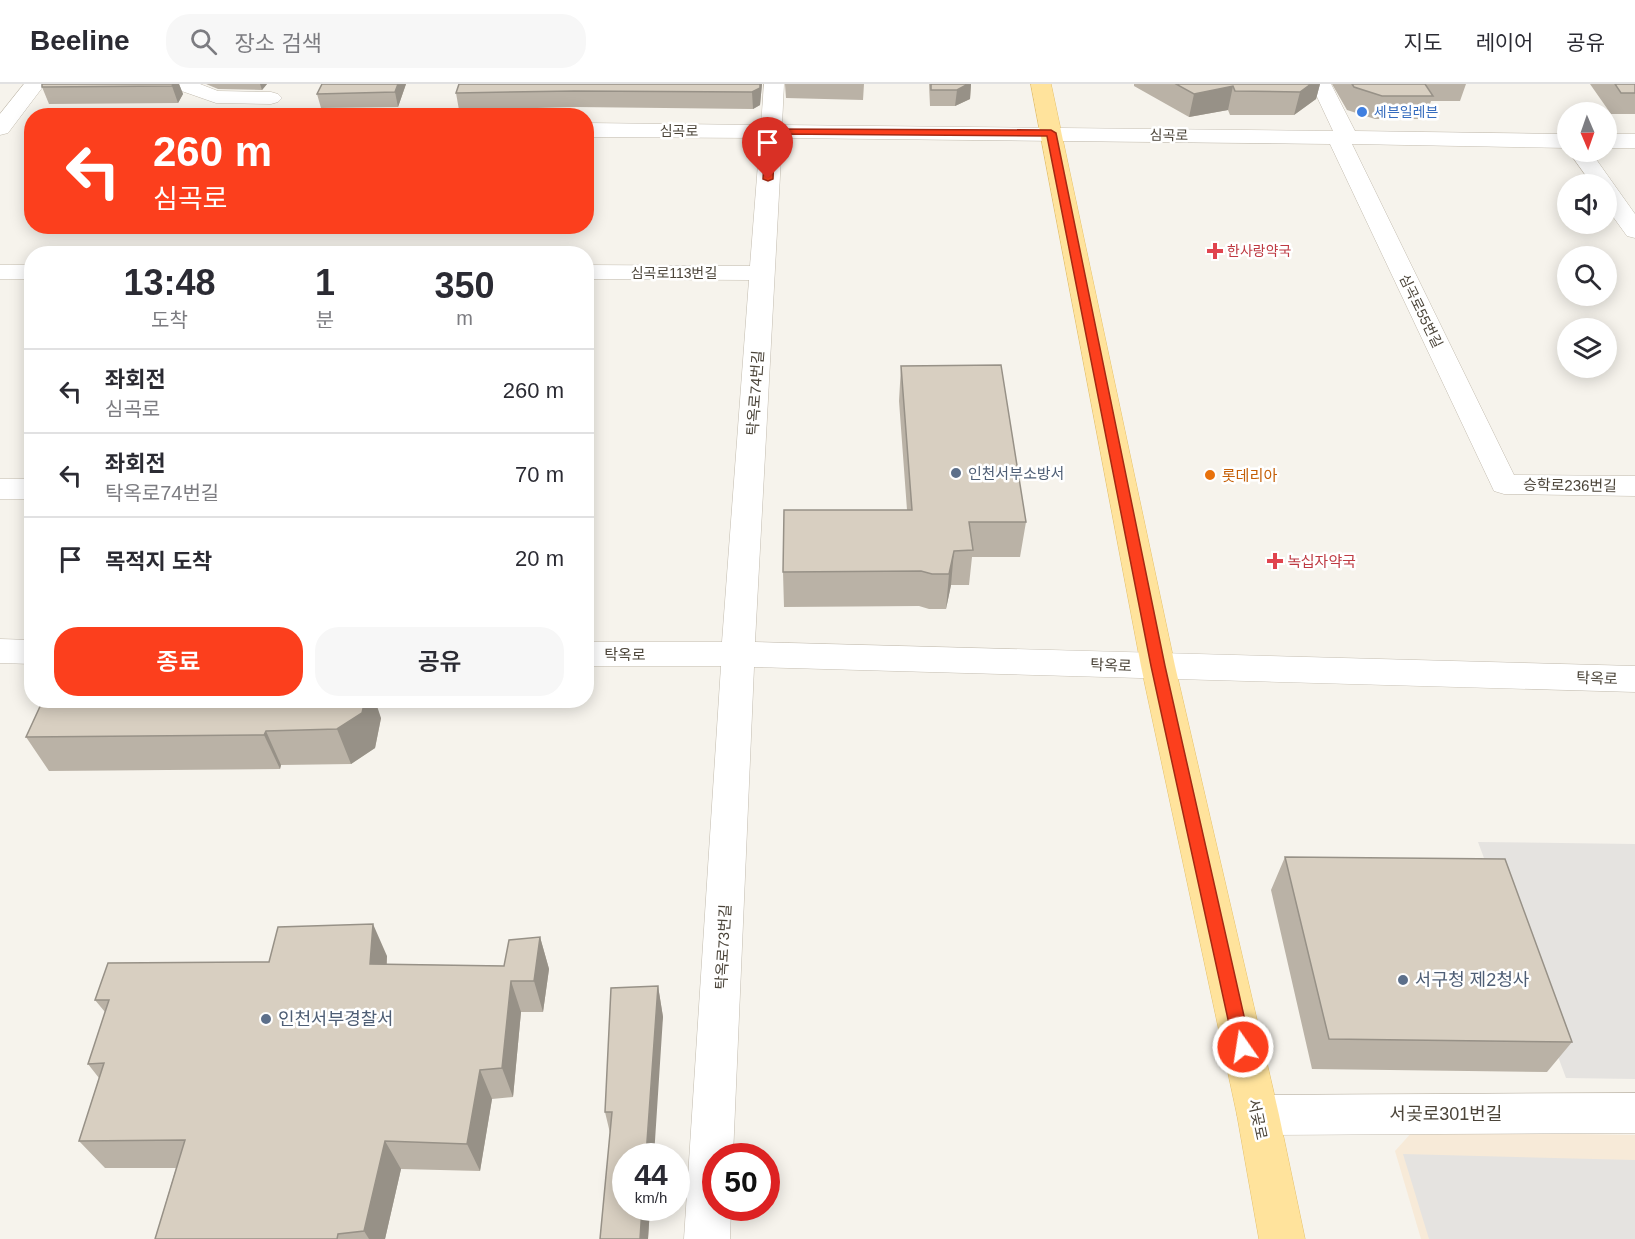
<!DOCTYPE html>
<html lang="ko">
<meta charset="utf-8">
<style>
body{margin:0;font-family:Arial,"Noto Sans KR",sans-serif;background:#f7f7f7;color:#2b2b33;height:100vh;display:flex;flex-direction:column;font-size:22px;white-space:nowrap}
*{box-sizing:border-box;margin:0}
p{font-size:20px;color:#7c7c81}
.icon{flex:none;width:33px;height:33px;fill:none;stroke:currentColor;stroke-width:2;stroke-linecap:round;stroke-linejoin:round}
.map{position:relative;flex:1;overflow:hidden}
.sheet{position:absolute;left:24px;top:162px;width:570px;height:462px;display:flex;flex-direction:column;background:#fff;border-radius:24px;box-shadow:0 3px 15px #0003}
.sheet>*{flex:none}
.hud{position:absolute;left:24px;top:24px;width:570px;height:126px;border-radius:24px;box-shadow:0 3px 15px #0003;background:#fc3f1d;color:#fff;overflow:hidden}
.needle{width:39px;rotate:178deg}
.tools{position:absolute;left:1557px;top:18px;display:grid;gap:12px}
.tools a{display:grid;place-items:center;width:60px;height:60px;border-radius:50%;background:#fff;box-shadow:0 3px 15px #0003;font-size:30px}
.speed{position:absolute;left:612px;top:1059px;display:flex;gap:12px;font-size:30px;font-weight:700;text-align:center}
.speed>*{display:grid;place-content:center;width:78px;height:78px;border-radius:50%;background:#fff;box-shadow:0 3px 15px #0003;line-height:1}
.speed small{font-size:15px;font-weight:400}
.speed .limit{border:9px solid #d22;background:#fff;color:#111}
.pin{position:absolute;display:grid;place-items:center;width:51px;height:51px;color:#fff;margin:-62px -26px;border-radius:50% 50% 50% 0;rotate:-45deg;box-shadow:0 0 6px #0007}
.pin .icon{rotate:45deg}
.me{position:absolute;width:66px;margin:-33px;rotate:347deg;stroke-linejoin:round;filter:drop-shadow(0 0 4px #0008)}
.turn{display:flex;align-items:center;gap:21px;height:126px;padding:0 30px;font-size:27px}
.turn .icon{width:78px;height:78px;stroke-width:2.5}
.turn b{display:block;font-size:42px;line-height:51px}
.eta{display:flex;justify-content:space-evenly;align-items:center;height:102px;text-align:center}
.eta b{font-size:36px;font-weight:600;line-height:42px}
.action{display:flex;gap:12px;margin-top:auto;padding:12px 30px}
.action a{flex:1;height:69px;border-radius:24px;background:#fc3f1d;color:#fff;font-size:24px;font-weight:600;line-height:69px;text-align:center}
.action a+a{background:#f7f7f7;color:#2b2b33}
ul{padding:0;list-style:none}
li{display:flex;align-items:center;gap:18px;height:84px;padding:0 30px;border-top:2px solid #e1e1e2}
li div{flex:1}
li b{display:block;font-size:22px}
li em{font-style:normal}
header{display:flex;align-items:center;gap:36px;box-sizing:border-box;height:84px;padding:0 30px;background:#fff;border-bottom:2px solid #e1e1e2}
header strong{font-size:28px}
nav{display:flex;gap:33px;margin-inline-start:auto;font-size:21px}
.search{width:420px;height:54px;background:#f7f7f7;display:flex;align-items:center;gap:15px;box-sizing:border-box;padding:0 21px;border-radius:24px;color:#7c7c81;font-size:22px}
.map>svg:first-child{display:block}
</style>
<header>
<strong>Beeline</strong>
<div class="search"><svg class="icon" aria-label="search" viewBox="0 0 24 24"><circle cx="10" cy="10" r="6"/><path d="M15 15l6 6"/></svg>장소 검색</div>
<nav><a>지도</a><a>레이어</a><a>공유</a></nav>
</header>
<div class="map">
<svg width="1635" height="1155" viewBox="0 0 1635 1155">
<rect width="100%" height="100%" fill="#f6f3ec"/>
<path fill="#f7ead8" d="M 1413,1047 L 1635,1051 L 1635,1155 L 1421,1155 L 1395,1067 Z"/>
<path fill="#e5e3e0" d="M 1478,758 L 1635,760 L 1635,995 L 1566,994 Z
M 1403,1070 L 1635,1076 L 1635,1155 L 1429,1155 Z"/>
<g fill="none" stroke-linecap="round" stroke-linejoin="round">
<g stroke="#c2bbae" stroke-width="1">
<path id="minor" d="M 24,0 L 45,0 L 8,49 L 0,51 L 0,30 Z
M 170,0 L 200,0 L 218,7 L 271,8 L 278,10 L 282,14 L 278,18 L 271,20 L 216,19 L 173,4 Z
M 764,0 L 784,0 L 782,41 L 1333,47 L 1311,0 L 1331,0 L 1355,47 L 1568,50 L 1568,64 L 1352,60 L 1514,391 L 1635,392 L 1635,412 L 1504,410 L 1494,407 L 1330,60 L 782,54 L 755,558 L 1635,582 L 1635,608 L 754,583 L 733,1072 L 716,1072 L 716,1124 L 731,1124 L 730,1155 L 684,1155 L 721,582 L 586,582 L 586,558 L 722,558 L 749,196 L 586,195 L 586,181 L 750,182 L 760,54 L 586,53 L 586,39 L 761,41 Z
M 1606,50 L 1635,50 L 1635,64 L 1606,64 Z
M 1569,68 L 1591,68 L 1635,130 L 1635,154 L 1627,152 L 1606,123 L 1606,100 L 1592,100 Z
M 0,181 L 32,181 L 32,195 L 0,195 Z
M 0,395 L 32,395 L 32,415 L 0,415 Z
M 0,555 L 32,556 L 32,580 L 0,579 Z
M 1635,1009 L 1635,1049 L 1258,1051 L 1243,1045 L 1237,1031 L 1243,1017 L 1258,1011 Z"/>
</g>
<g stroke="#e6c16a" stroke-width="1">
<path id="major" d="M 1031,0 L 1051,0 L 1175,582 L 1279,1031 L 1305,1155 L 1259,1155 L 1237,1031 L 1141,582 Z"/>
</g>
<use href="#minor" fill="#fff" fill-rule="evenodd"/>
<use href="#major" fill="#ffe39c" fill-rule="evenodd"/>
</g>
<path fill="#bab2a6" d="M 179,0 L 183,10 L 178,19 L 49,20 L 42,3 Z
M 206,0 L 267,0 L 262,6 L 218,5 Z
M 322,0 L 406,0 L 398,23 L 321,24 L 317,10 Z
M 762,0 L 760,21 L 753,25 L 576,23 L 459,26 L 456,9 Z
M 785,0 L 971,0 L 970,15 L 955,22 L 930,22 L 929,0 L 864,0 L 863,16 L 786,14 Z
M 1134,0 L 1320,0 L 1316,15 L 1294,31 L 1230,31 L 1228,26 L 1189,33 L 1134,2 Z
M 1332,0 L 1466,0 L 1460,17 L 1431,17 L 1425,35 L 1375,35 L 1347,26 Z
M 1590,0 L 1635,0 L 1635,30 L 1611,30 Z
M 901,282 L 1026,438 L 1020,473 L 972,473 L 969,501 L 951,501 L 946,525 L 929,525 L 919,522 L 784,523 L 783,488 L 907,426 L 899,317 Z
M 381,634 L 375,664 L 351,680 L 281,681 L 280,685 L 49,687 L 26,653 Z
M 1285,773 L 1572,958 L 1547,988 L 1312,985 L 1271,806 Z
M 540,853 L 549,885 L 543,928 L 521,928 L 513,1013 L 492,1015 L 480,1087 L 401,1085 L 385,1155 L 155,1155 L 176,1084 L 105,1084 L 79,1057 L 99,994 L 88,980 L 105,928 L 95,916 L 269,878 L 387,872 L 387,880 L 504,882 Z
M 658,902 L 663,933 L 626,1124 L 650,1124 L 648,1155 L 600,1155 L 610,1049 L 605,1028 Z"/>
<path fill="#979187" d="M 173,0 L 179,0 L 183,10 L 178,19 L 172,2 Z
M 260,0 L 267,0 L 262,6 Z
M 398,0 L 406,0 L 398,23 L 395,8 Z
M 760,0 L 762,0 L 760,21 L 753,25 L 752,8 Z
M 968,0 L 971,0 L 970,15 L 955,22 L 957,6 Z
M 1311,0 L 1320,0 L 1316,15 L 1294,31 L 1300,8 Z
M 1233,2 L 1228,26 L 1189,33 L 1194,10 Z
M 954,467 L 951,501 L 946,525 L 949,490 Z
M 365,616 L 375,616 L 381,634 L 375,664 L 351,680 L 337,645 Z
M 266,647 L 281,681 L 280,685 L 264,651 Z
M 373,840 L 387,872 L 384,911 L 370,880 Z
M 540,853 L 549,885 L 543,928 L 534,897 Z
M 511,897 L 521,928 L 513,1013 L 502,984 Z
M 658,902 L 663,933 L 654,1072 L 646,1072 Z
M 480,986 L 492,1015 L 480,1087 L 467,1060 Z
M 385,1057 L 401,1085 L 385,1155 L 369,1155 L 364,1147 Z
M 642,1124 L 650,1124 L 648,1155 L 640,1155 Z"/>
<path fill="#d8cfc1" stroke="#979187" stroke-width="1.5" d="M 42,0 L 173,0 L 172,2 L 42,3 Z
M 322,0 L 398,0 L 395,8 L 317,10 Z
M 459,0 L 760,0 L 760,4 L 752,8 L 574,7 L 456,9 Z
M 931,0 L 968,0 L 957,6 L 931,6 Z
M 1176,0 L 1311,0 L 1300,8 L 1235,7 L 1233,2 L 1194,10 Z
M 1352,0 L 1425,0 L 1433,12 L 1382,12 L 1354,3 Z
M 1615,0 L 1635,0 L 1635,9 L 1621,9 Z
M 1001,281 L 1026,438 L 969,438 L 973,466 L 954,467 L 949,490 L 932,490 L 921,487 L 783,488 L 784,426 L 912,426 L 901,282 Z
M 43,616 L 365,616 L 362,629 L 337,645 L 266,647 L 264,651 L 26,653 Z
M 1285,773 L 1505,775 L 1572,958 L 1329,955 Z
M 373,840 L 370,880 L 504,882 L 509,856 L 540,853 L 534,897 L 511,897 L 502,984 L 480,986 L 467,1060 L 385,1057 L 364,1147 L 338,1150 L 337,1155 L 155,1155 L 185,1056 L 79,1057 L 104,979 L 88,980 L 109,916 L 95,916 L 108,879 L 269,878 L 278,843 Z
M 658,902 L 646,1072 L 626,1072 L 626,1124 L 642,1124 L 640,1155 L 600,1155 L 612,1028 L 605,1028 L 611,904 Z"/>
<path fill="#fc3f1d" stroke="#a42913" stroke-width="1.5" d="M 771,45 L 1051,46 L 1056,49 L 1165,582 L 1251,963 L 1249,969 L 1243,971 L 1237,969 L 1234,963 L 1151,582 L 1047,52 L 775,50 L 773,95 L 768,97 L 763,95 L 766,48 Z"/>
<circle fill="#3f7fe0" stroke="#fff" stroke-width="2" cx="1362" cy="28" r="6"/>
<g fill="#e0444e" stroke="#fff" stroke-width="2">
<path d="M1212 158h6v6h6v6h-6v6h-6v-6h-6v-6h6z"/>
<path d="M1272 468h6v6h6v6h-6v6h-6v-6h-6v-6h6z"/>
</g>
<g fill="#5c6f8a" stroke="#fff" stroke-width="2">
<circle cx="956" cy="389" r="6"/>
<circle cx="1403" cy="896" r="6"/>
<circle cx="266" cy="935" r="6"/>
</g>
<circle fill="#e8710a" stroke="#fff" stroke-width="2" cx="1210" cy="391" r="6"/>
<g text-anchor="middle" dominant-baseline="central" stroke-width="5" stroke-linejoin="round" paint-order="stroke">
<g font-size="14" fill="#366cbe" stroke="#fff" text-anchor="start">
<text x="1374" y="28">세븐일레븐</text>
</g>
<g font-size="14" fill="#4b4439" stroke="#fff">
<text x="679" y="47">심곡로</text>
<text transform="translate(1169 51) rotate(1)">심곡로</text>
<text x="674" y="189">심곡로113번길</text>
<text transform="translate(1421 227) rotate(64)">심곡로55번길</text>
</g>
<g font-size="14" fill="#be3a42" stroke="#fff" text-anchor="start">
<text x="1227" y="167">한사랑약국</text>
</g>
<g font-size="15" fill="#4b4439" stroke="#fff">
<text transform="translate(755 309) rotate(-86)">탁옥로74번길</text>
<text transform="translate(1570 401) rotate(1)">승학로236번길</text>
<text x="625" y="570">탁옥로</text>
<text transform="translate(1111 581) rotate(2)">탁옥로</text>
<text transform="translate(1597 594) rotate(2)">탁옥로</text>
<text transform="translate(723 863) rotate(-87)">탁옥로73번길</text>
<text transform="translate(1258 1035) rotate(78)">서곶로</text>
</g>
<g font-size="15" fill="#4e5e75" stroke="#fff" text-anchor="start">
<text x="968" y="389">인천서부소방서</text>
</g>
<g font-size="15" fill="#c56008" stroke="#fff" text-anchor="start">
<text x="1222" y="391">롯데리아</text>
</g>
<g font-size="15" fill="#be3a42" stroke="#fff" text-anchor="start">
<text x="1287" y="477">녹십자약국</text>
</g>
<g font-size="18" fill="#4e5e75" stroke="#fff" text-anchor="start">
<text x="1415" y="896">서구청 제2청사</text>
<text x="278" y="935">인천서부경찰서</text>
</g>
<g font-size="18" fill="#4b4439" stroke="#fff">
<text x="1446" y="1030">서곶로301번길</text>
</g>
</g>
</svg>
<div class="tools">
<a><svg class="needle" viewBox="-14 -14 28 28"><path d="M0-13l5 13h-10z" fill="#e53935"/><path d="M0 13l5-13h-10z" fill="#7c7c81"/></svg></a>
<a><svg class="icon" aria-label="sound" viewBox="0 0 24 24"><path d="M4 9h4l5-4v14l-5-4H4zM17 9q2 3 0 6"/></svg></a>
<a><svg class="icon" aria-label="search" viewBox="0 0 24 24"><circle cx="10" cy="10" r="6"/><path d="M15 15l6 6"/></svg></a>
<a><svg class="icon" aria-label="layers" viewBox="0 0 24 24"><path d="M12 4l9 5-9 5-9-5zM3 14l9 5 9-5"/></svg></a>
</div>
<div class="speed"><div>44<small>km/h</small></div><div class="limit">50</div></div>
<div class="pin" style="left:768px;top:95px;background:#d93025"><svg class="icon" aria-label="arrive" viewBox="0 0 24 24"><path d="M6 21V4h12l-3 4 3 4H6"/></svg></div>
<svg class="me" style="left:1243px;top:963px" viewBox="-20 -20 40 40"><circle r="17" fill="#fc3f1d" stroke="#fff" stroke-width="3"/><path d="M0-11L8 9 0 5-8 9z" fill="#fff"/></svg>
<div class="hud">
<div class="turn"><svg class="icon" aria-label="left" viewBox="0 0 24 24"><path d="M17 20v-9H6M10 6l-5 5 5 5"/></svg><div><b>260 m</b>심곡로</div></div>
</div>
<section class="sheet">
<div class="eta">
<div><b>13:48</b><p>도착</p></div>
<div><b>1</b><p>분</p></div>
<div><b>350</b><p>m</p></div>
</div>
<ul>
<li><svg class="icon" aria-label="left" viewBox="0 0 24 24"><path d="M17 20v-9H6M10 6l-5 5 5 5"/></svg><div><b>좌회전</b><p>심곡로</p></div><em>260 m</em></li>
<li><svg class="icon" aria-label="left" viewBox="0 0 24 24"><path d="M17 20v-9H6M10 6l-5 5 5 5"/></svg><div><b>좌회전</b><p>탁옥로74번길</p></div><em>70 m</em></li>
<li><svg class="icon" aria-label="arrive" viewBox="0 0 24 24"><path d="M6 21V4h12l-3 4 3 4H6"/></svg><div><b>목적지 도착</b></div><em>20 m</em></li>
</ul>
<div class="action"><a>종료</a><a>공유</a></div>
</section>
</div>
